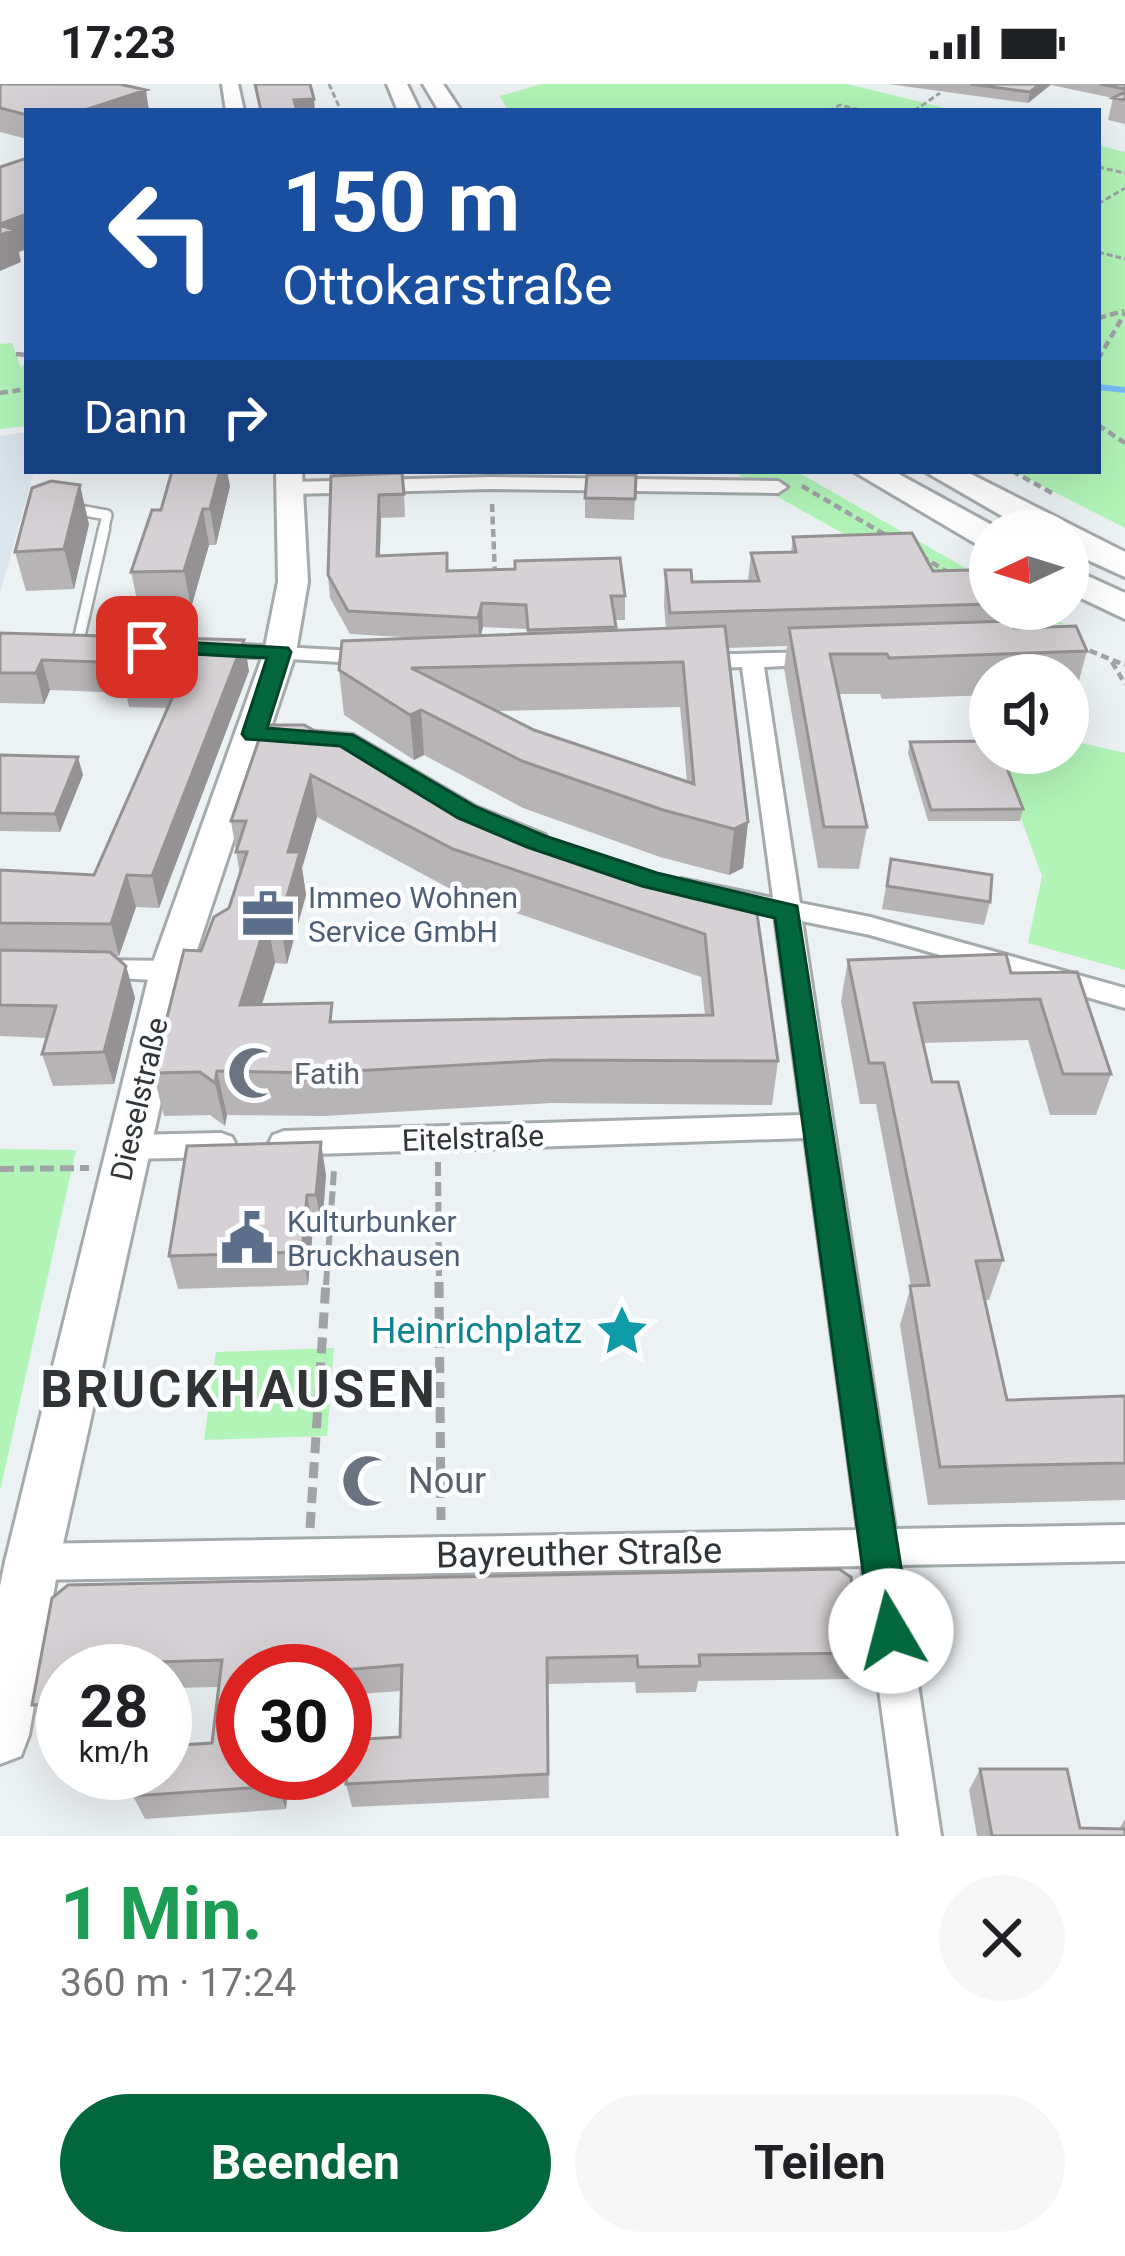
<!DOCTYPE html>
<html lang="de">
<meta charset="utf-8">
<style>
body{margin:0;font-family:Roboto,sans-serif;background:#f6f6f6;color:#202124;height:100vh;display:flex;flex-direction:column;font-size:45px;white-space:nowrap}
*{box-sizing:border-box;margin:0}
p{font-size:39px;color:#757577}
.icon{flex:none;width:66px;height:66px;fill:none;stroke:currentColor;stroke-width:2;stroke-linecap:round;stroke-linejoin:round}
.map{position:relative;height:1752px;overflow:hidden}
.side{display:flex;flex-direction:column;background:#fff;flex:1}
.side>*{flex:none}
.top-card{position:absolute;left:24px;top:24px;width:1077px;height:366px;border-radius:0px;box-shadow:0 12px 48px #0002;background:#1a4fa0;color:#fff;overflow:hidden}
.needle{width:78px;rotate:266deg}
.buttons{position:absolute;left:969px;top:426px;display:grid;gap:24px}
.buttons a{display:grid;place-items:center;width:120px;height:120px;border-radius:50%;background:#fff;box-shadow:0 12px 48px #0002;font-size:60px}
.speed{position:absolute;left:36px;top:1560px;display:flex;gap:24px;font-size:60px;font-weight:700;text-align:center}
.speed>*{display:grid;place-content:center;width:156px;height:156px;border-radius:50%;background:#fff;box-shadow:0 12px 48px #0002;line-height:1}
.speed small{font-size:30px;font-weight:400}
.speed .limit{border:18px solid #d22;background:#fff;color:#111}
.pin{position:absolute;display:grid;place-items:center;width:102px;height:102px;color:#fff;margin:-51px;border-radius:24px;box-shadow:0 6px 18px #0006}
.me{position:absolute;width:132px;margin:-66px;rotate:352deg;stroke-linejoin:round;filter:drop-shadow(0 0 9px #0008)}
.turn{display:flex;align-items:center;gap:42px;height:252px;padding:0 60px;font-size:54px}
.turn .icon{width:156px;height:156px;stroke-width:2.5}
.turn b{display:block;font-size:84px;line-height:102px}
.then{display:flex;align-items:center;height:114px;padding:0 60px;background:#0003;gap:24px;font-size:45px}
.round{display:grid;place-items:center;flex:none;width:126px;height:126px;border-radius:63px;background:#f6f6f6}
.overview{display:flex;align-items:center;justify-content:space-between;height:204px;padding:0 60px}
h1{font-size:72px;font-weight:700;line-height:90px;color:#1e9e55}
.primary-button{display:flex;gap:24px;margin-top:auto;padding:24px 60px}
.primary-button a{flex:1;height:138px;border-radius:72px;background:#02673c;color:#fff;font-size:48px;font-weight:700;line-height:138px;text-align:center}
.primary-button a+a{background:#f6f6f6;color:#202124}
.status{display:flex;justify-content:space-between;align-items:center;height:84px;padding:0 60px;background:#fff;direction:ltr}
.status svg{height:33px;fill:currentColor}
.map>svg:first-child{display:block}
</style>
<div class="status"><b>17:23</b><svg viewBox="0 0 49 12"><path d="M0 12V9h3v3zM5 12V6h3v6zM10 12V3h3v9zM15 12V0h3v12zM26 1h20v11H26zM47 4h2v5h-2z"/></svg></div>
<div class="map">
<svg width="1125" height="1752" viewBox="0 0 1125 1752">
<rect width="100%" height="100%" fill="#ecf1f4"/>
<path fill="#dae5ee" d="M 27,348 L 27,387 L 34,387 L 0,509 L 0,352 Z"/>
<path fill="#b2f4b8" d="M 541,0 L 847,0 L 958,27 L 508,27 L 500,12 Z
M 1098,61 L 1125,68 L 1125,444 L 1013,387 L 1098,387 Z
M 12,259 L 21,284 L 27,276 L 27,342 L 0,345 L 0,260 Z
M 732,387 L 796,387 L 990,498 L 990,525 L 1038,525 L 1064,540 L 1007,542 Z
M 1068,656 L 1125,669 L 1125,886 L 1028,859 L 1042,792 L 997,669 L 1068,669 Z
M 0,1065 L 76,1066 L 0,1407 Z
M 334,1264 L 327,1352 L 204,1356 L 216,1268 Z"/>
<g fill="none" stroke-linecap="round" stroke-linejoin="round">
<path stroke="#78befe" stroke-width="6" d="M 1098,303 L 1125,306"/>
<g stroke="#a5aaad" stroke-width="14">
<path id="lane-far1" d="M 68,424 L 107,431 L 103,448"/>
</g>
<g stroke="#a5aaad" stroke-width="15">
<path id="lane" d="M 77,563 L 104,445"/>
</g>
<g stroke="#a5aaad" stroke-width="6">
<path id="street" d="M 491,393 L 778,397 L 787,403 L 778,409 L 491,405 L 293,410 L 284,404 L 293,398 Z
M 208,559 L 374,568 L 385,574 L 374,580 L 200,570 L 200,560 Z
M 817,568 L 825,570 L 825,580 L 764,583 L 800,819 L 870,833 L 1125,904 L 1125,924 L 870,851 L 802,837 L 895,1445 L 1125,1441 L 1125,1477 L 900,1481 L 941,1752 L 899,1752 L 862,1482 L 32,1496 L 19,1491 L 13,1478 L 19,1465 L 32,1460 L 858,1446 L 805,1054 L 284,1071 L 273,1067 L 269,1059 L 273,1051 L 284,1047 L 802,1031 L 775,832 L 681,813 L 668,804 L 681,795 L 773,814 L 742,583 L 694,585 L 683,578 L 694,571 Z
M 294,646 L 353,651 L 476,723 L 545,751 L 548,757 L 536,765 L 458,733 L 340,663 L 286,658 L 282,653 Z
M 94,876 L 170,877 L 184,887 L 170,897 L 84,892 L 80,885 Z
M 221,1049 L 232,1053 L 236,1061 L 232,1069 L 221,1073 L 127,1075 L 116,1071 L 112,1063 L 116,1055 L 127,1051 Z"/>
</g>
<g stroke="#a5aaad" stroke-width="6">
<path id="secondary" d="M 222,0 L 238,0 L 244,27 L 226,27 Z
M 276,387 L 302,387 L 308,498 L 296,568 L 190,887 L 59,1478 L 29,1651 L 21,1672 L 0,1680 L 0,1502 L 5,1478 L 150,887 L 264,568 L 278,498 Z"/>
</g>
<g stroke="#a5aaad" stroke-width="6">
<path id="highway" d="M 387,0 L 407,0 L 420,27 L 398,27 Z
M 423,0 L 443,0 L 461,27 L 439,27 Z
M 853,387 L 893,387 L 1003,447 L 990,447 L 990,464 L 978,461 Z
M 924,387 L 965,387 L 1125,468 L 1125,493 L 1068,467 L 1068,447 L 1028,447 Z
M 1068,483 L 1125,509 L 1125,535 L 1068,508 Z"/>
</g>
<path stroke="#a0a3a6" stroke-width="3" stroke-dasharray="6 3" stroke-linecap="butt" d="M 329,0 L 341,27
M 828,27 L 840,21 L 864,27
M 914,27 L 940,9
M 1098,83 L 1125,89
M 1098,120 L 1125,104
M 1098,168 L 1125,175"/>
<path stroke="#a0a3a6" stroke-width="4.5" stroke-dasharray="8 4.5" stroke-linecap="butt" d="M 1098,234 L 1124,227
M 16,270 L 27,271
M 1098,275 L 1125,229
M 0,309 L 27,305
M 1098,341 L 1125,359
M 1012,387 L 1052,409
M 802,402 L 889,453
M 492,420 L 495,491
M 921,472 L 951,490
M 1011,525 L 1045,545
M 1078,562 L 1125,581
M 1112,578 L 1125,600"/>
<path stroke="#a0a3a6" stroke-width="6" stroke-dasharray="14 6" stroke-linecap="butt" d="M 438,1078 L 439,1201
M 0,1085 L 89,1084
M 326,1201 L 334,1086"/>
<path stroke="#a0a3a6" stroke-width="9" stroke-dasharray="16 9" stroke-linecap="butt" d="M 439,1198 L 441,1436
M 310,1444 L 326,1198"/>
<use href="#lane-far1" stroke="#fff" stroke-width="9"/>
<use href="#lane" stroke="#fff" stroke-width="10"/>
<use href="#street" fill="#fff" fill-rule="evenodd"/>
<use href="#secondary" fill="#fff" fill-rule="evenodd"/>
<use href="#highway" fill="#fff" fill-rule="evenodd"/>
</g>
<path fill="#b7b4b6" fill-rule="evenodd" d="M 0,0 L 27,27 L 27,55 L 0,48 Z
M 888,0 L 1125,0 L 1125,40 L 1108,36 L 1113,14 L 1051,1 L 1028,19 Z
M 333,387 L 403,387 L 405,433 L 381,434 L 380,472 L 448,487 L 625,512 L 625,536 L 614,536 L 615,546 L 666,544 L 664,521 L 665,486 L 692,498 L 748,497 L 751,469 L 791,468 L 793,453 L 933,487 L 974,494 L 990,500 L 990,525 L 999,525 L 996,537 L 1087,567 L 1076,608 L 1068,608 L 1068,591 L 990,591 L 990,611 L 882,615 L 880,610 L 838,610 L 867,743 L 859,785 L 818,784 L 784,584 L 787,562 L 727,564 L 748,738 L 743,784 L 729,791 L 660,773 L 523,724 L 424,671 L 414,676 L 344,631 L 339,586 L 418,554 L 350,550 L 330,514 L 328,491 ZM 483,543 L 527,545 L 527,550 L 481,552 ZM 680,623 L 687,697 L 534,646 L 497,627 Z
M 589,387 L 636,387 L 636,391 L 589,390 Z
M 636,391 L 634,436 L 585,434 L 585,414 Z
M 230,402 L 216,461 L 209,461 L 191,524 L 139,525 L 131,488 L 161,426 Z
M 89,440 L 74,505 L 26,507 L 15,468 Z
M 0,549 L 249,587 L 159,824 L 136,823 L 119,872 L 115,872 L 126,882 L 135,914 L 114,1000 L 53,1002 L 42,970 L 47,954 L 0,952 L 0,786 L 94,791 L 168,624 L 129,623 L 126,609 L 50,606 L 44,620 L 0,619 Z
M 264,641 L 472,732 L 566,767 L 743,821 L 778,977 L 772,1021 L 551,1019 L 324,1032 L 227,1031 L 225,1042 L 210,1031 L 164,1032 L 153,989 L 201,867 L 229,824 L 240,791 L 231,737 ZM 317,733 L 456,808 L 701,893 L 705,931 L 334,938 L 262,920 L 275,879 L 287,880 L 306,811 L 302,784 Z
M 910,658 L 1023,725 L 1020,737 L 928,737 L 908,669 Z
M 0,671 L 83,691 L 60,748 L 0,747 Z
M 891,775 L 990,818 L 984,841 L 882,825 Z
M 848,876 L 1011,889 L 1077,888 L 1111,990 L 1096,1031 L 1050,1031 L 1028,956 L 923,959 L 932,998 L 1003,1176 L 989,1216 L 985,1216 L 1007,1316 L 1125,1312 L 1125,1416 L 928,1421 L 900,1241 L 911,1202 L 876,1020 L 860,1020 L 841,917 Z
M 326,1091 L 322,1144 L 313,1144 L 308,1201 L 178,1205 L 169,1172 Z
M 52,1514 L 860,1569 L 852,1595 L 698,1597 L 696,1608 L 636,1609 L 635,1598 L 547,1600 L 549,1714 L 352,1723 L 346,1700 L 400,1653 L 401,1607 L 345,1611 L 345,1587 L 243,1587 L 243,1689 L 289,1689 L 286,1725 L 145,1735 L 133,1712 L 212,1659 L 218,1603 L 165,1604 L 165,1587 L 63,1587 L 63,1645 L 47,1646 L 32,1621 Z
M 980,1685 L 1080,1744 L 1119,1745 L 1125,1735 L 1125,1752 L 977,1752 L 969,1706 Z"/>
<path fill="#959294" d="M 1040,0 L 1051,0 L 1028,19 L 1030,8 Z
M 146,6 L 149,27 L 82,27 Z
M 314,15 L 315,27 L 296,27 L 294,16 Z
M 27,130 L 27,165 L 19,168 L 21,178 L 0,187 L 0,140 Z
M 219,387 L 227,387 L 230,402 L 216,461 L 210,425 Z
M 80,401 L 89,440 L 74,505 L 64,465 Z
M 379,411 L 381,434 L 379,495 L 377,472 Z
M 203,425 L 209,461 L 191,524 L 184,487 Z
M 482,519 L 483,543 L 479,558 L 478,534 Z
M 244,556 L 249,587 L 159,824 L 152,792 Z
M 42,576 L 50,606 L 44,620 L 36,589 Z
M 421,626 L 424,671 L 414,676 L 410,631 Z
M 78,673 L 83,691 L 60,748 L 55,730 Z
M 311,691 L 317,733 L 302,784 L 306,811 L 287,880 L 280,837 L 288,768 Z
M 748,738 L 743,784 L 729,791 L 734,745 Z
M 127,791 L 136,823 L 119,872 L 111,840 Z
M 267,836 L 275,879 L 248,964 L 240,921 Z
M 126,882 L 135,914 L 114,1000 L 104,968 Z
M 217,987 L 227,1031 L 225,1042 L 215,999 Z
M 321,1058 L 326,1091 L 322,1144 L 316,1111 Z
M 307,1111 L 313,1144 L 308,1201 L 302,1168 Z
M 278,1689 L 289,1689 L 286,1725 L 277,1702 Z"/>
<path fill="#d5d1d4" stroke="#959294" stroke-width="3" fill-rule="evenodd" d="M 0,0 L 119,0 L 146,6 L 82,27 L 27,27 L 27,31 L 0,24 Z
M 255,0 L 310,0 L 314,15 L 294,16 L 297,27 L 261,27 Z
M 970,0 L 1040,0 L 1030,8 Z
M 1100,0 L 1125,0 L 1125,5 Z
M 1125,8 L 1125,16 L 1113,14 Z
M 27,74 L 27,130 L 0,140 L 0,83 Z
M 0,141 L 14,146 L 0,151 Z
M 172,387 L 220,387 L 210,425 L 203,425 L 184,487 L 131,488 L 152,426 L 161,426 Z
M 402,389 L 404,410 L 379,411 L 377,472 L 447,469 L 447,487 L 515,485 L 515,477 L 620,474 L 625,512 L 611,512 L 616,543 L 528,546 L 526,521 L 482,519 L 478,534 L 348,527 L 328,491 L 331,392 Z
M 587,391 L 636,391 L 635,415 L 585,414 Z
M 51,397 L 80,401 L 64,465 L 15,468 L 32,404 Z
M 912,449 L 933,487 L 970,486 L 974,494 L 987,493 L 990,500 L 990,520 L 670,529 L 665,486 L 691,486 L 692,498 L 759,497 L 751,469 L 796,468 L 793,453 Z
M 1011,537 L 1014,544 L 1076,542 L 1087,567 L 889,574 L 887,570 L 830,570 L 867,743 L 824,743 L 789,544 Z
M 725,542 L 748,738 L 734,745 L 663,726 L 522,677 L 421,626 L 410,631 L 339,586 L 342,557 ZM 683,578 L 694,700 L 534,646 L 411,584 Z
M 0,549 L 244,556 L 152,792 L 127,791 L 111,840 L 0,839 L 0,786 L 94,791 L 181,594 L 122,592 L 128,579 L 42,576 L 36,589 L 0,589 Z
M 264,641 L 304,641 L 472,732 L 566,767 L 743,821 L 755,816 L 778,977 L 551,976 L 317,989 L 217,987 L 215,999 L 200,988 L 153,989 L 184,866 L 201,867 L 214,833 L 229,824 L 247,768 L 236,768 L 246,737 L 231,737 ZM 311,691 L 453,765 L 705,850 L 713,931 L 330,938 L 332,919 L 240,921 L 267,836 L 280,837 L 300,768 L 288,768 Z
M 990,657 L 990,669 L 1001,669 L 1023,725 L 931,726 L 910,658 Z
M 0,671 L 78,673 L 55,730 L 0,729 Z
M 891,775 L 992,791 L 990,818 L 887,802 Z
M 0,866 L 110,868 L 126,882 L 104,968 L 42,970 L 56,922 L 0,921 Z
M 1006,870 L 1011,889 L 1077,888 L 1111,990 L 1063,990 L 1040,915 L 914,919 L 932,998 L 958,998 L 1003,1176 L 976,1177 L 1007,1316 L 1125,1312 L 1125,1379 L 940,1383 L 910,1202 L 929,1201 L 884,979 L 869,979 L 848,876 Z
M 321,1058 L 316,1111 L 307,1111 L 302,1168 L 169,1172 L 187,1062 Z
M 839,1485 L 851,1493 L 860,1569 L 699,1571 L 700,1582 L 638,1583 L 637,1572 L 547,1574 L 548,1690 L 346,1700 L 348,1656 L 400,1653 L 402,1581 L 332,1587 L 243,1587 L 243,1689 L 278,1689 L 277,1702 L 133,1712 L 136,1689 L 165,1689 L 165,1662 L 212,1659 L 222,1576 L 120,1579 L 119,1587 L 63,1587 L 63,1619 L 32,1621 L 52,1514 L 68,1501 Z
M 980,1685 L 1067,1685 L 1080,1744 L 1125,1745 L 1125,1752 L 992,1752 Z"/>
<path fill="#02673c" stroke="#014327" stroke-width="3" d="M 147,556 L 288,564 L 291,568 L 267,644 L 353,651 L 476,723 L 545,752 L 657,789 L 797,822 L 911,1547 L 905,1561 L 891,1566 L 877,1561 L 871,1547 L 775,834 L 642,802 L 527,763 L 458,734 L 340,662 L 246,655 L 242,650 L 267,574 L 139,567 L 139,558 Z"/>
<defs>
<g id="office-bare" transform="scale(4.14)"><path d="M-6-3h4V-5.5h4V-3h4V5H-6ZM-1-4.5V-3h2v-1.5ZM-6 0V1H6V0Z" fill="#5c6f8a" stroke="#fcfdff" stroke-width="2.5" paint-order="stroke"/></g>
<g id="mosque-bare" transform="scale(4.14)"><path d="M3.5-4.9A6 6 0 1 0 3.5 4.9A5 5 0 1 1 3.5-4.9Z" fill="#6b7280" stroke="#fcfdff" stroke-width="2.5" paint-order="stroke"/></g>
<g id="civic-bare" transform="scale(4.14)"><path d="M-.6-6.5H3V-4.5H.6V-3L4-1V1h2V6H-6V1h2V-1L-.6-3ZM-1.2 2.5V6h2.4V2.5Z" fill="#5c6f8a" stroke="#fcfdff" stroke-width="2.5" paint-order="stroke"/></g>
<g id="sight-bare" transform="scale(4.14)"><path d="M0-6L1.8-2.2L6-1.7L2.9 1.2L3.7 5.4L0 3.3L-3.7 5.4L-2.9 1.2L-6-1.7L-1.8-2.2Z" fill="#0f9aa8" stroke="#fcfdff" stroke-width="2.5" paint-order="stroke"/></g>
</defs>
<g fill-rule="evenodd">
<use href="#office-bare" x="268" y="830"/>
<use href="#mosque-bare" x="254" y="989"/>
<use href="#civic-bare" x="247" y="1154"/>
<use href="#sight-bare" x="622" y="1247"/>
<use href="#mosque-bare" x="368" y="1397"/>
</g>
<g text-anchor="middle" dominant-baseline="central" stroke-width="9" stroke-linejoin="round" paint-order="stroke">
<g font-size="30" fill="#4e5e75" stroke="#fcfdff" text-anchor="start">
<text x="308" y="813">Immeo Wohnen<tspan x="308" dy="34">Service GmbH</tspan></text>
<text x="287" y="1137">Kulturbunker<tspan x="287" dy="34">Bruckhausen</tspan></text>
</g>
<g font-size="30" fill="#5b616d" stroke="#fcfdff" text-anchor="start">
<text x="294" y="989">Fatih</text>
</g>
<g font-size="30" fill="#313334" stroke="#fcfdff">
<text transform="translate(139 1015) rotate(-77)">Dieselstraße</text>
<text transform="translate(473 1054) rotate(-2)">Eitelstraße</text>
</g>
<g font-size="36" fill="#0d838f" stroke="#fcfdff" text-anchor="end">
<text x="582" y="1247">Heinrichplatz</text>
</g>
<g font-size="36" fill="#5b616d" stroke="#fcfdff" text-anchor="start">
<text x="408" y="1397">Nour</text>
</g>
<g font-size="36" fill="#313334" stroke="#fcfdff">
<text transform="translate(579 1469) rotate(-1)">Bayreuther Straße</text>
</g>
<g font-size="51" font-weight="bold" letter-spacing="3" fill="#313334" stroke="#fcfdff">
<text x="239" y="1305">BRUCKHAUSEN</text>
</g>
</g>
</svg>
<div class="buttons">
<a><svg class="needle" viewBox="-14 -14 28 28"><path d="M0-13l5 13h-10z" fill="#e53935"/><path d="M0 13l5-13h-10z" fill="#757577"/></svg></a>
<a><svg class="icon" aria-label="sound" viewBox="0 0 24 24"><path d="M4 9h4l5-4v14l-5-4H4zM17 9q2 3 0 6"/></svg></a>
</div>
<div class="speed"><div>28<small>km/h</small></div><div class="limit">30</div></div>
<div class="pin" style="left:147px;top:563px;background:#d93025"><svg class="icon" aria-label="arrive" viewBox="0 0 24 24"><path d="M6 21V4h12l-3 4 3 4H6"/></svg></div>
<svg class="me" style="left:891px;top:1547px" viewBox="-20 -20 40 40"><circle r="19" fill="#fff"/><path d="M0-13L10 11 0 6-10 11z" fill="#02673c"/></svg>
<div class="top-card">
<div class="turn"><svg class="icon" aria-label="left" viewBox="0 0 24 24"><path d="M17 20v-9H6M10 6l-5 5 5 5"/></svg><div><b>150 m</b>Ottokarstraße</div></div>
<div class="then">Dann<svg class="icon" aria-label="right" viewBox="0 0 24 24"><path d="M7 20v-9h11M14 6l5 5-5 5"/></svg></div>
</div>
</div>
<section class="side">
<div class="overview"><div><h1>1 Min.</h1><p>360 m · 17:24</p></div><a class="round"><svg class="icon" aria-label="close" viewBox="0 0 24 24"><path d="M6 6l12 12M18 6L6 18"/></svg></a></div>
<div class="primary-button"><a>Beenden</a><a>Teilen</a></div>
</section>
